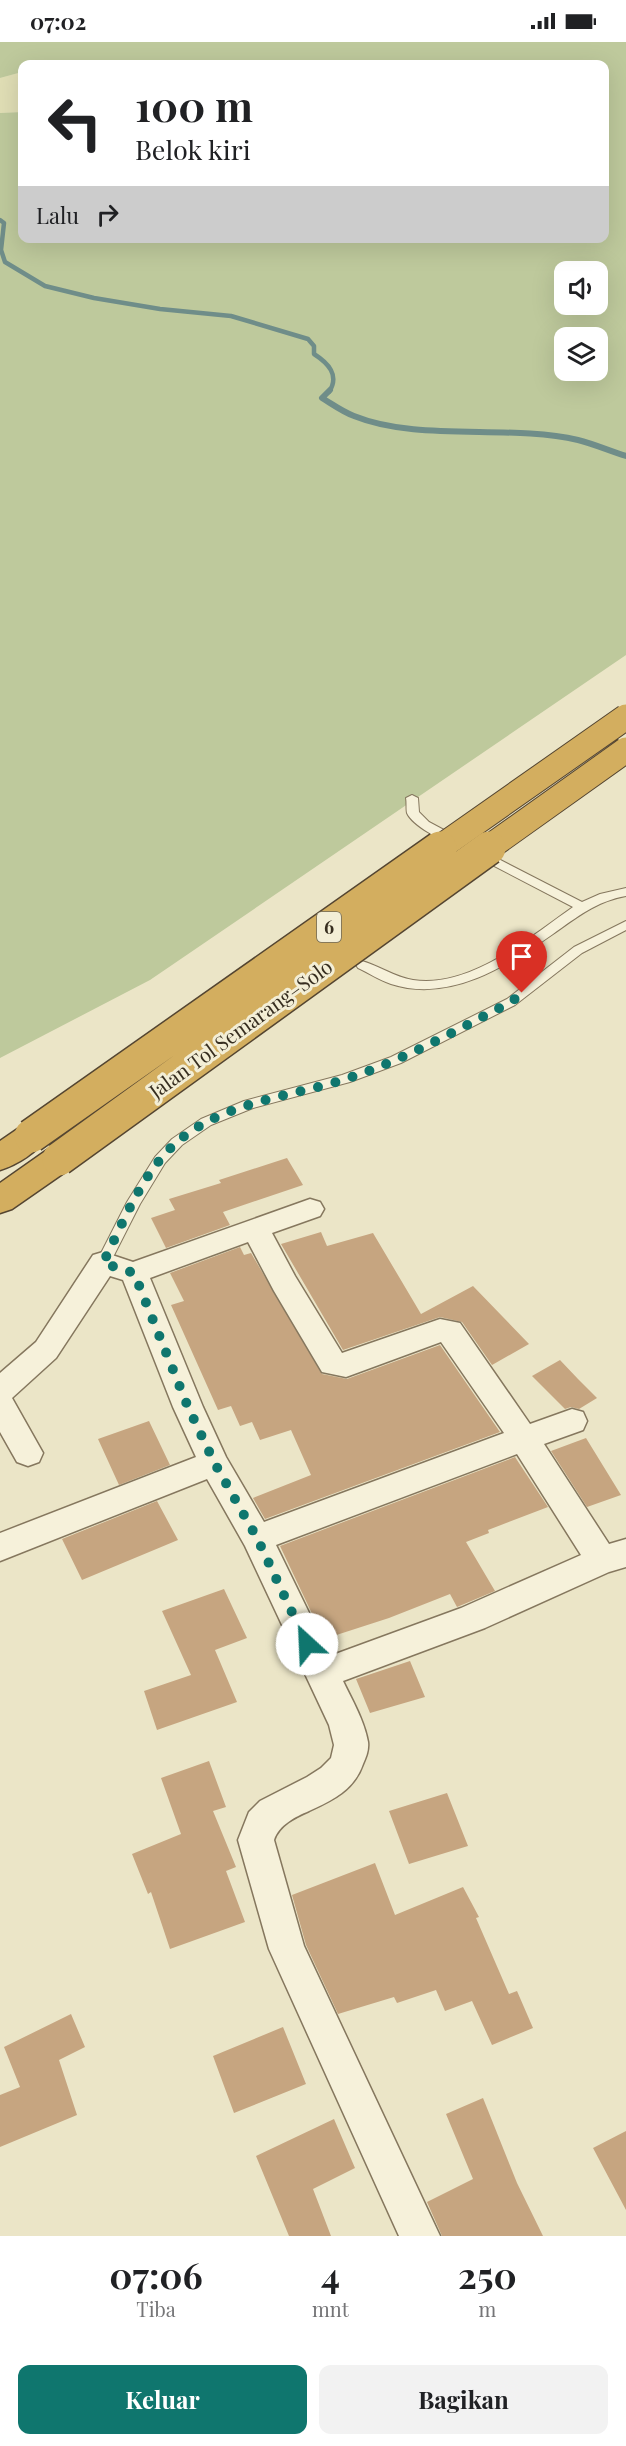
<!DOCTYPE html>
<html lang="id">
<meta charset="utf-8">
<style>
body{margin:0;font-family:"Playfair Display",serif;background:#f2f2f2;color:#202124;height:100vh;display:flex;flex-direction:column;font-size:22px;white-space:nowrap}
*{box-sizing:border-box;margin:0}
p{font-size:20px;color:#757577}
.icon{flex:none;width:33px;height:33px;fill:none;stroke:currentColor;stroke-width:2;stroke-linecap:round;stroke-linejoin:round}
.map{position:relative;height:2194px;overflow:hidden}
.sheet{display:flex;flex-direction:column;background:#fff;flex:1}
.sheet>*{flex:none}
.hud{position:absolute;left:18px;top:18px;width:591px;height:183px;border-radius:12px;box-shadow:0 6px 24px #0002;background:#fff;color:#202124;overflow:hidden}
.tools{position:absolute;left:554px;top:219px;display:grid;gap:12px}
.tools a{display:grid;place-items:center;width:54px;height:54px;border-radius:12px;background:#fff;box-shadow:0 6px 24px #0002;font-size:30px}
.pin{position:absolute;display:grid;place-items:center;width:51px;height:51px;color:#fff;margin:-62px -26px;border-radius:50% 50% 50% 0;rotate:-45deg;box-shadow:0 0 6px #0007}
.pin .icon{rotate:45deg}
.me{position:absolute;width:66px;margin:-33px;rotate:335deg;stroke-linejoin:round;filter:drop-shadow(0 0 4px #0008)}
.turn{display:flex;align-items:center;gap:21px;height:126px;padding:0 18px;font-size:27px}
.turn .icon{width:78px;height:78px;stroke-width:2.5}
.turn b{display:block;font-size:42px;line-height:51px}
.then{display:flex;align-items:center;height:57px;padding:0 18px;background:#0003;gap:12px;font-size:22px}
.eta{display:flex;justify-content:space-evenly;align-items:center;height:102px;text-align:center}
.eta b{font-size:36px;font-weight:700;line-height:42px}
.action{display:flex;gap:12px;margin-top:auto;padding:12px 18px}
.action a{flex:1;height:69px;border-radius:12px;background:#0f766e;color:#fff;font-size:24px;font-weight:700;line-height:69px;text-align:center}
.action a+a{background:#f2f2f2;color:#202124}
.status{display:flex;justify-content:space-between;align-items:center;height:42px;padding:0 30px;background:#fff;direction:ltr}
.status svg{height:16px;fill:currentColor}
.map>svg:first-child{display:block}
</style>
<div class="status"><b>07:02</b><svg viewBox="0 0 49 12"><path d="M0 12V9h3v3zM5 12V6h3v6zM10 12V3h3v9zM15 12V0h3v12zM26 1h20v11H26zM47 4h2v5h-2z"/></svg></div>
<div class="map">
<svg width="626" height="2194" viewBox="0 0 626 2194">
<rect width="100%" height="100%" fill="#ebe5c7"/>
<path fill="#e0deb5" d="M 22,30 L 22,70 L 0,71 L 0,36 Z"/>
<path fill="#bec99c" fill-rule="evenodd" d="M 0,0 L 626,0 L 626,613 L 150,938 L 0,1016 L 0,71 L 22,70 L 22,196 L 604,196 L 604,22 L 22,22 L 22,30 L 0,36 ZM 564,230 L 597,230 L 597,262 L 564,262 ZM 564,296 L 597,296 L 597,328 L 564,328 Z"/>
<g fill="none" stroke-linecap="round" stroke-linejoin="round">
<path stroke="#6f8d89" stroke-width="4.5" d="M 0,178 L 4,181 L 1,208 L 5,220 L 45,244 L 94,256 L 160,267 L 231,274 L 308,297 L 314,304 L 314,312 C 328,321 340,333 329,350"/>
<path stroke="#6f8d89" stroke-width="6" d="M 330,348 L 322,356 C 332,362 343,370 354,374 C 418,400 509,382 578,398 C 594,402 610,409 626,414"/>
</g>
<path fill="#c6a580" d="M 287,1116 L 303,1143 L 223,1170 L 230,1183 L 166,1206 L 151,1176 L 175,1168 L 169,1157 L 221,1141 L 219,1138 Z
M 321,1190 L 327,1204 L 373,1191 L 421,1272 L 473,1244 L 529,1302 L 492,1323 L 462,1280 L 440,1275 L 343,1308 L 281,1202 Z
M 240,1205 L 244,1213 L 251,1211 L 322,1332 L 347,1337 L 440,1303 L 500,1390 L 265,1477 L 253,1456 L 311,1433 L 291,1388 L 260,1398 L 252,1380 L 240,1384 L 231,1364 L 218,1368 L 171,1263 L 184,1259 L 170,1231 Z
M 560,1318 L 578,1337 L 597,1356 L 579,1367 L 571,1365 L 565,1367 L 532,1334 Z
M 149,1379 L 170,1423 L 119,1443 L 98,1397 Z
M 586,1396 L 621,1453 L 587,1465 L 551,1409 Z
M 515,1415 L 548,1465 L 488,1488 L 489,1491 L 466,1500 L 495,1549 L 457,1565 L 450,1552 L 389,1576 L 324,1597 L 280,1504 Z
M 157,1459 L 178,1498 L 82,1538 L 62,1497 Z
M 224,1547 L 247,1596 L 215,1608 L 237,1660 L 157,1688 L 144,1649 L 191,1633 L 162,1569 Z
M 410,1619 L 425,1655 L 370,1671 L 356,1637 Z
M 209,1719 L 226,1765 L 213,1769 L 236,1825 L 226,1829 L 245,1880 L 170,1907 L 151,1850 L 148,1852 L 132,1812 L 181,1792 L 161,1736 Z
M 447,1751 L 468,1804 L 409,1822 L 389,1769 Z
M 375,1821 L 395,1873 L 463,1845 L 479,1875 L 476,1876 L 509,1952 L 517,1949 L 533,1986 L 492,2003 L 472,1959 L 445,1969 L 436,1948 L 397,1961 L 394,1955 L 338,1972 L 306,1903 L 292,1853 Z
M 71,1972 L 85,2005 L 59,2018 L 77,2073 L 0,2105 L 0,2053 L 20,2045 L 4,2005 Z
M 283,1985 L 306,2042 L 234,2071 L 213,2014 Z
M 483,2056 L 517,2141 L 543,2194 L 442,2194 L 427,2160 L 473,2137 L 446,2072 Z
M 334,2077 L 355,2126 L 313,2147 L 331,2194 L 289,2194 L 256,2114 Z
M 626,2089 L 626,2168 L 593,2106 Z"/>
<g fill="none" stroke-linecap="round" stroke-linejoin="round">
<g stroke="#85775e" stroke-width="2">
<path id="lane" d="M 412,753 L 418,756 L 419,770 L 429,780 L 457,795 L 459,798 L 457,801 C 446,803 412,783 407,771 C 406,767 407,760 406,756 Z
M 481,808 L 582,860 L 600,852 L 626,846 L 626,854 C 597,859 577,875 553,892 C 507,924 450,961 391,942 C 379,938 369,931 358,926 L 356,923 L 358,920 L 362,919 C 380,924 394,935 413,938 C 470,947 530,895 573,865 L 477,815 L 475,812 L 477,809 Z
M 626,879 L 626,888 L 582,911 L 515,963 L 401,1021 L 350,1040 L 253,1066 L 211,1083 L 182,1103 L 165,1121 L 140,1162 L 108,1225 L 98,1225 L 96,1221 L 127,1160 L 155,1115 L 172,1097 L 201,1077 L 244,1059 L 342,1033 L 391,1015 L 507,957 L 574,905 Z"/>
</g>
<g stroke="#85775e" stroke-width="3">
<path id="street" d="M 310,1157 L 320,1160 L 324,1167 L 320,1174 L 272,1191 L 295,1234 L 342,1311 L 440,1277 L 460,1281 L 530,1382 L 572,1367 L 583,1370 L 587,1379 L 583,1388 L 544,1402 L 609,1502 L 626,1497 L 626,1525 L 609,1530 L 485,1586 L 343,1639 C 352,1658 364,1678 368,1700 C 369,1708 366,1715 363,1722 C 354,1748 333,1758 309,1769 C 295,1775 279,1783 274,1798 L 304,1904 L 440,2194 L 399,2194 L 269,1907 L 238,1798 L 249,1770 L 260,1759 L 307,1735 L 321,1726 L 331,1716 L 334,1703 L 329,1683 L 245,1504 L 207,1437 L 0,1519 L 0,1491 L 196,1415 L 173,1365 L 123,1238 L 110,1234 L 56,1316 L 12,1356 L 43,1411 L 39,1420 L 28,1424 L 17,1420 L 0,1390 L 0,1331 L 36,1300 L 93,1213 L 103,1210 L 133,1220 ZM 248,1200 L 274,1249 L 322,1330 L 346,1335 L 441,1300 L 504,1391 L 264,1480 L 226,1415 L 203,1365 L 150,1236 ZM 517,1412 L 581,1513 L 461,1566 L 330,1614 L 276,1503 Z"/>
</g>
<g stroke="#544531" stroke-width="3">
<path id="highway" d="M 31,1082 L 43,1086 L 47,1094 C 38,1110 17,1123 0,1128 L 0,1099 L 19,1086 Z
M 59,1105 L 71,1108 L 76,1117 L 71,1126 L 12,1167 L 0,1171 L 0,1141 L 47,1108 Z"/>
</g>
<use href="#lane" fill="#f6f1da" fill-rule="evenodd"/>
<use href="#street" fill="#f6f1da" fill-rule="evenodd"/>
<use href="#highway" fill="#d3ae5f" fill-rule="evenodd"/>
<g stroke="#544531" stroke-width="27" stroke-linecap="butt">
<path id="highway-bridge-far1" d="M 438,807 L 626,675
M 487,807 L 626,708"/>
</g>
<g stroke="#544531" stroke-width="36" stroke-linecap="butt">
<path id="highway-bridge" d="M 31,1094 L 440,806
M 59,1117 L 489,806"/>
</g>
<use href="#highway-bridge-far1" stroke="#d3ae5f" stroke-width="25"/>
<use href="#highway-bridge" stroke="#d3ae5f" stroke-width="33"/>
</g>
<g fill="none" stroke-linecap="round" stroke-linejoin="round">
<path stroke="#0f766e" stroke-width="10" stroke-dasharray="0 18" d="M 307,1602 L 257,1496 L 214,1420 L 188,1365 L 134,1231 L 103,1221 C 123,1181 142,1131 176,1101 C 222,1060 290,1055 346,1037 C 404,1018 457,988 511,960 L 522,951"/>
</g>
<g text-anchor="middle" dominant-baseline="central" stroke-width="6" stroke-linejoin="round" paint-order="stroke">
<rect fill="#f3eed6" stroke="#6f6857" stroke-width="1.5" x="317" y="870" width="24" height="30" rx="4.5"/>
<g font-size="18" font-weight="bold" fill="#372e20">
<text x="329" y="885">6</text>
</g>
<g font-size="20" fill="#372e20" stroke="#f3eed6">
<text transform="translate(240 986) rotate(-36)">Jalan Tol Semarang–Solo</text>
</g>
</g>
</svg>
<div class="tools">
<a><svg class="icon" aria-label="sound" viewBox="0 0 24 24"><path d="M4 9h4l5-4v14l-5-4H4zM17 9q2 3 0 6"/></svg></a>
<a><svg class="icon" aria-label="layers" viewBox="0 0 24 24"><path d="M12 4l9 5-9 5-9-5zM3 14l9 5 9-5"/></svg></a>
</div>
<div class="pin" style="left:522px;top:951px;background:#d93025"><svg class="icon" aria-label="arrive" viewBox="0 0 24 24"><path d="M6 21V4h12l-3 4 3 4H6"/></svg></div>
<svg class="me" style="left:307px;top:1602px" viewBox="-20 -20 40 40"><circle r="19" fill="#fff"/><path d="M0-13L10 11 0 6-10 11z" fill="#0f766e"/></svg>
<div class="hud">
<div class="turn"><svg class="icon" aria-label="left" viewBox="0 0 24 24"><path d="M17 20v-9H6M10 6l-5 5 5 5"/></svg><div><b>100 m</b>Belok kiri</div></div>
<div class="then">Lalu<svg class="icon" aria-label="right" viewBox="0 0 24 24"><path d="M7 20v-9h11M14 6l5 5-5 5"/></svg></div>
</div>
</div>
<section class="sheet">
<div class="eta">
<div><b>07:06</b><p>Tiba</p></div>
<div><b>4</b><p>mnt</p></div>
<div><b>250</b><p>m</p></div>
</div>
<div class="action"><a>Keluar</a><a>Bagikan</a></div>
</section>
